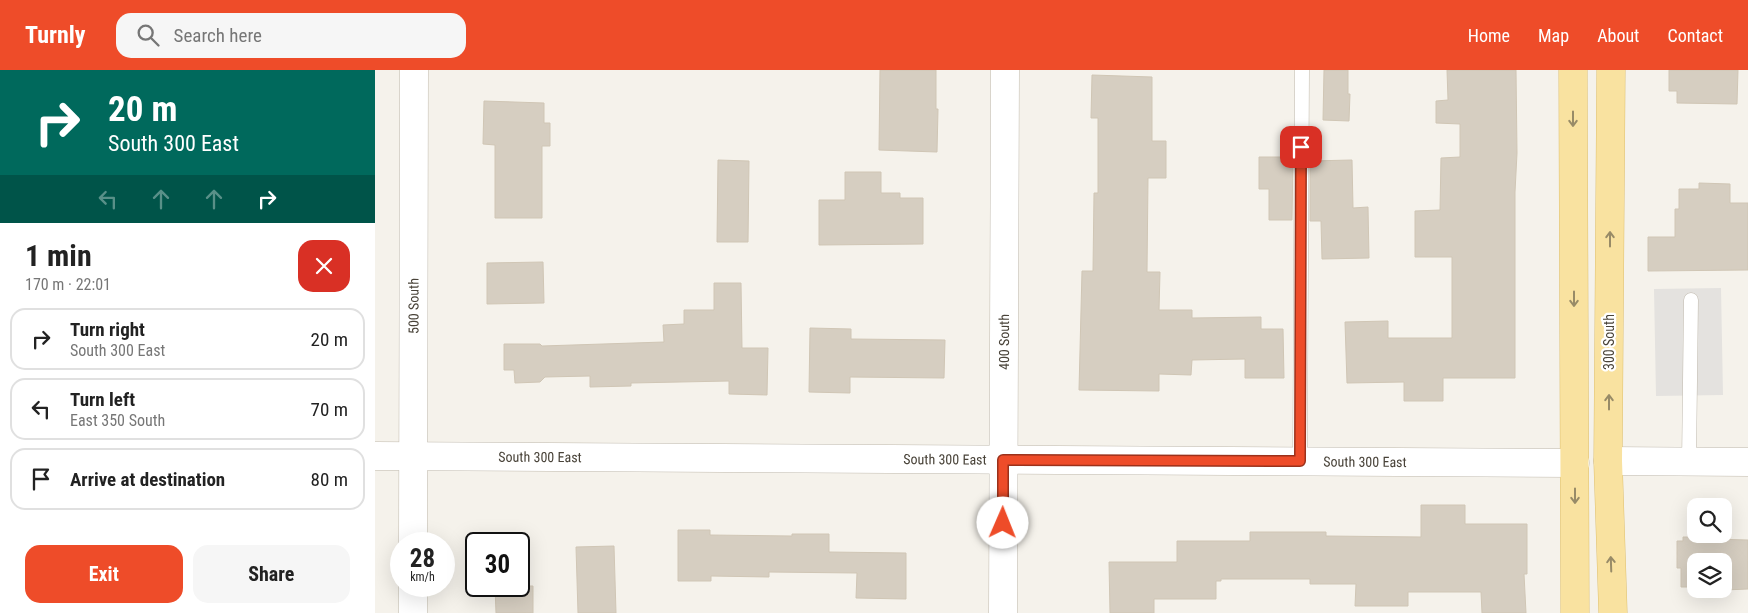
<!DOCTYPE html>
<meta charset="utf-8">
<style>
body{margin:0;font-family:"Roboto Condensed",sans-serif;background:#f6f6f6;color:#222;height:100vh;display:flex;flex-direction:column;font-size:19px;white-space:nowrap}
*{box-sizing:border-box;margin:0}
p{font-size:16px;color:#767676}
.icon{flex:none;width:28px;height:28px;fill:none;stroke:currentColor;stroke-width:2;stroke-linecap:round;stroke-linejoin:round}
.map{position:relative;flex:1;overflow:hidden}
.sheet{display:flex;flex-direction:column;background:#fff;width:375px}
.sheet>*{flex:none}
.top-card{background:#00695c;color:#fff;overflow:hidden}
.tools{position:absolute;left:1312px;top:428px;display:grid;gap:10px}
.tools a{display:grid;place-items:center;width:45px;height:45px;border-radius:10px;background:#fff;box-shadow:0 5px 20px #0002;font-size:25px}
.speed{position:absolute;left:15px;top:462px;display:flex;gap:10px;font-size:25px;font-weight:700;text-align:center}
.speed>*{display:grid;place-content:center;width:65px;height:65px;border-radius:50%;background:#fff;box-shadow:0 5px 20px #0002;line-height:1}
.speed small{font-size:12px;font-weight:400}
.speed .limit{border:2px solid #111;border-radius:8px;background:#fff;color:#111}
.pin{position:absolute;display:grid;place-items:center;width:42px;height:42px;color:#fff;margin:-21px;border-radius:10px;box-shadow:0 2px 8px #0006}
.me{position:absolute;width:55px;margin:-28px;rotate:1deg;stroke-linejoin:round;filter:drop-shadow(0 0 4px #0008)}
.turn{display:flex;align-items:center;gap:18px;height:105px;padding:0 25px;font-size:22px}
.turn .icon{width:65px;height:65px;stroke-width:2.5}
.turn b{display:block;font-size:35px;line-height:42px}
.lanes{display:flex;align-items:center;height:48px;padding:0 25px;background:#0003;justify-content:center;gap:25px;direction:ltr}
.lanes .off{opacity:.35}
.round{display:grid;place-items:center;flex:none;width:52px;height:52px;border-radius:15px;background:#f6f6f6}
.head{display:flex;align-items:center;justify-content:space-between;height:85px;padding:0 25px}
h1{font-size:30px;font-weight:700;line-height:38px}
.cta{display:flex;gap:10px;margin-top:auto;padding:10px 25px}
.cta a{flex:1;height:58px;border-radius:15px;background:#ee4c29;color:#fff;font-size:20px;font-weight:700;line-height:58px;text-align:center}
.cta a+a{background:#f6f6f6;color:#222}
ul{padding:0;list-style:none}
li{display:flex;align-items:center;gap:15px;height:62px;margin:0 10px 8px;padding:0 15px;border:2px solid #e0e0e0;border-radius:15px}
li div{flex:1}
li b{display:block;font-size:19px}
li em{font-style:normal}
header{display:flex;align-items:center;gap:30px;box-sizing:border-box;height:70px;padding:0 25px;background:#ee4c29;color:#fff}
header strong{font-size:24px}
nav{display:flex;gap:28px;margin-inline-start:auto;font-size:18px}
.search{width:350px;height:45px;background:#f6f6f6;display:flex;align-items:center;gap:12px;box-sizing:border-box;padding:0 18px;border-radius:15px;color:#767676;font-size:19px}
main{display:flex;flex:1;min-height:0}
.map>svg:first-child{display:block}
</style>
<header>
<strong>Turnly</strong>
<div class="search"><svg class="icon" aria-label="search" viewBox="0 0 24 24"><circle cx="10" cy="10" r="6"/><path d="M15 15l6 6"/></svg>Search here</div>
<nav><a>Home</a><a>Map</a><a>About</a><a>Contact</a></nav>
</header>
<main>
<section class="sheet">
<div class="top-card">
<div class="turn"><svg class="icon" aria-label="right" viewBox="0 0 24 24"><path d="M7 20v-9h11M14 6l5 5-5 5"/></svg><div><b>20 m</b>South 300 East</div></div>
<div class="lanes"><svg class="icon off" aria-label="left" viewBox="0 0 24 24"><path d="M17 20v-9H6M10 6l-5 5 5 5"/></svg><svg class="icon off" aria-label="ahead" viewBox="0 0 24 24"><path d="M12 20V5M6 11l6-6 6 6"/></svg><svg class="icon off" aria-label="ahead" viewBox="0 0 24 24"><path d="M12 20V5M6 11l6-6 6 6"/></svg><svg class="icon" aria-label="right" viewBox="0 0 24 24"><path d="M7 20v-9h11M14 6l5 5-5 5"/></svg></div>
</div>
<div class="head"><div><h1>1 min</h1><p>170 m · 22:01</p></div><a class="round" style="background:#d93025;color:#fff"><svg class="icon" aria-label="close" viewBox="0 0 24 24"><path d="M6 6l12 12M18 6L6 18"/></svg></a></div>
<ul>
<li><svg class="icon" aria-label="right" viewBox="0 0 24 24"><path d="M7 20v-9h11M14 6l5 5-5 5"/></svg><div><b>Turn right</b><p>South 300 East</p></div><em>20 m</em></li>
<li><svg class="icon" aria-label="left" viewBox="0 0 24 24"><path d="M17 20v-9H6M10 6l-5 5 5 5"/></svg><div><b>Turn left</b><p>East 350 South</p></div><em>70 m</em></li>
<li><svg class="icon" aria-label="arrive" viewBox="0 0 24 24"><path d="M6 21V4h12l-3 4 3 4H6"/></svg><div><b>Arrive at destination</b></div><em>80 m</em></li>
</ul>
<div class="cta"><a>Exit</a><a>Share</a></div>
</section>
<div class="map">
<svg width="1373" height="543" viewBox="0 0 1373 543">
<rect width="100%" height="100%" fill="#f5f2eb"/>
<path fill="#e4e2df" d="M 1346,218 L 1348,325 L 1281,326 L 1279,219 Z"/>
<path fill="#d6cec1" stroke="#d0c6b5" d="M 505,0 L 561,0 L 561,39 L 563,39 L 562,82 L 504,80 Z
M 949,0 L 973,0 L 973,24 L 975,24 L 974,51 L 948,50 Z
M 1072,0 L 1141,0 L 1142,83 L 1140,122 L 1140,308 L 1068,308 L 1068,331 L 1029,331 L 1029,312 L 972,313 L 970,252 L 1013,251 L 1013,268 L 1077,268 L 1077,187 L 1040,187 L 1040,141 L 1065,140 L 1066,88 L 1085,87 L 1085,54 L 1061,53 L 1061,31 L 1073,30 Z
M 1294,0 L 1363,0 L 1362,34 L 1302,33 L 1302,21 L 1294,21 Z
M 717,5 L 777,7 L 777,71 L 791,71 L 791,108 L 773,108 L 772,202 L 785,202 L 784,240 L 817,240 L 817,248 L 886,247 L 886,259 L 908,259 L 909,308 L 870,308 L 870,289 L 817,290 L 816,305 L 784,304 L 784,321 L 704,320 L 707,201 L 718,201 L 719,123 L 723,123 L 723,48 L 716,48 Z
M 109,31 L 169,33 L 169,53 L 175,53 L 175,76 L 167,76 L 167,148 L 120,148 L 120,75 L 108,74 Z
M 884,87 L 918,87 L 917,150 L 894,150 L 894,119 L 884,119 Z
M 343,90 L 374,91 L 373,172 L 342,172 Z
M 977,90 L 978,138 L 993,137 L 994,188 L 947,189 L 946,151 L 935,151 L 935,91 Z
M 470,102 L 506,102 L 506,123 L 525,123 L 525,128 L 548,128 L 548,174 L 444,175 L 444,130 L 470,130 Z
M 1324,113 L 1355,114 L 1355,133 L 1373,133 L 1373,200 L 1273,201 L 1273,167 L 1300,167 L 1300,139 L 1304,139 L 1304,119 L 1324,119 Z
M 168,192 L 169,233 L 112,234 L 112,193 Z
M 339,213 L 366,213 L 367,278 L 393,278 L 392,325 L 354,324 L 354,311 L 256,313 L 256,316 L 215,317 L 215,306 L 170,307 L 165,312 L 140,313 L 139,300 L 129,300 L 129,274 L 165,274 L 167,276 L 289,272 L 288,255 L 309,254 L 309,240 L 339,240 Z
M 435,258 L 476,259 L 476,269 L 570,270 L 569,308 L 475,307 L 475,323 L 434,322 Z
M 1046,435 L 1090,435 L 1090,454 L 1152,454 L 1152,504 L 1149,504 L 1151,543 L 1107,543 L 1106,522 L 1033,522 L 1033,536 L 980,536 L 981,514 L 935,514 L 935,509 L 846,509 L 846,511 L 841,511 L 841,529 L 779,529 L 779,543 L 735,543 L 734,492 L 802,492 L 802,471 L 875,471 L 875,462 L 951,462 L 951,466 L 1046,467 Z
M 303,460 L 335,460 L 335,465 L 417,466 L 417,464 L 454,464 L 454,482 L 531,483 L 531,529 L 481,528 L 482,503 L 394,502 L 394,507 L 336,506 L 336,511 L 303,511 Z
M 1308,467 L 1334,467 L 1334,469 L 1373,470 L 1373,519 L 1349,520 L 1349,491 L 1321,491 L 1321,517 L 1306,517 L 1306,498 L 1302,498 L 1302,471 L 1308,471 Z
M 239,476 L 241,543 L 203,543 L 201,477 Z
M 120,516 L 158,516 L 158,543 L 121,543 Z"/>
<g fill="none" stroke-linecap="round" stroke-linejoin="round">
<g stroke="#c0baae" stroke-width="15">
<path id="service" d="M 925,391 L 927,0
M 1314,392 L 1316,230"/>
</g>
<g stroke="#c0baae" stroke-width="29">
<g id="minor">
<path id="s1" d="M 0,386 L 1200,393"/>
<path d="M 1233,391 L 1373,392"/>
<path id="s2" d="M 38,474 L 39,0"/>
<path d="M 38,543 L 38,516"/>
<path id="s3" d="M 628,543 L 630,0"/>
</g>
</g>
<g stroke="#dec070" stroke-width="29">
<path id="primary" d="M 1198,0 L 1200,543
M 1236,0 L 1233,391 L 1238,543"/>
</g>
<use href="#service" stroke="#fff" stroke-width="14"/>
<use href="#minor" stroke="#fff" stroke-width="28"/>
<use href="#primary" stroke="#f9e2a0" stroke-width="28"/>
</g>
<defs><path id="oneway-shaft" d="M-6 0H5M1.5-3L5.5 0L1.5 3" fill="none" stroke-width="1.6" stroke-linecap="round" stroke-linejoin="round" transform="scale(1.25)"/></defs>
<g stroke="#988b67">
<use href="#oneway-shaft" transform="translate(1198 49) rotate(90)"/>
<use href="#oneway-shaft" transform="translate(1235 169) rotate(-90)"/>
<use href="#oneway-shaft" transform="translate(1199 229) rotate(90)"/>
<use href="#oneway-shaft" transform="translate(1234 332) rotate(-90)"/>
<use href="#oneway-shaft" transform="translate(1200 426) rotate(90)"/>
<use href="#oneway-shaft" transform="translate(1236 494) rotate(-92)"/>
</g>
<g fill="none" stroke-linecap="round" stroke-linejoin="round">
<g stroke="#9b311b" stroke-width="12">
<path id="route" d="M 628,453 L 628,390 L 925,391 L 926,77"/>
</g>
<use href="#route" stroke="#ee4c29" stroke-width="9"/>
</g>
<g text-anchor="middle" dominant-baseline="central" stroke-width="4.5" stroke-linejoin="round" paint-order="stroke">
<g font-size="14" fill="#494339" stroke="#fff">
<text stroke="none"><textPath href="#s2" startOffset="238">500 South</textPath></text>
<text stroke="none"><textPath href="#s3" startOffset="271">400 South</textPath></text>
<text transform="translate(1234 272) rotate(-90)">300 South</text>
<text stroke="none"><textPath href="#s1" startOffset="165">South 300 East</textPath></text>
<text stroke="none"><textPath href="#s1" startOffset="570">South 300 East</textPath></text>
<text stroke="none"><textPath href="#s1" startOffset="990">South 300 East</textPath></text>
</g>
</g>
</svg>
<div class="tools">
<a><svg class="icon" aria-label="search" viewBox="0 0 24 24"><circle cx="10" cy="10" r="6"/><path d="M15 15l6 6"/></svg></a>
<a><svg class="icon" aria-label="layers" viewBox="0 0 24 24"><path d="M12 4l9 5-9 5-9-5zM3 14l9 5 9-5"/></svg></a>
</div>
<div class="speed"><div>28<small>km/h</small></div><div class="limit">30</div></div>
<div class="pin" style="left:926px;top:77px;background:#d93025"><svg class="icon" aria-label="arrive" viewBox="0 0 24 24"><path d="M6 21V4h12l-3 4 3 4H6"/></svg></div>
<svg class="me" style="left:628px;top:453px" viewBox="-20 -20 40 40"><circle r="19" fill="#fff"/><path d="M0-13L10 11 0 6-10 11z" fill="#ee4c29"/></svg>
</div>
</main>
